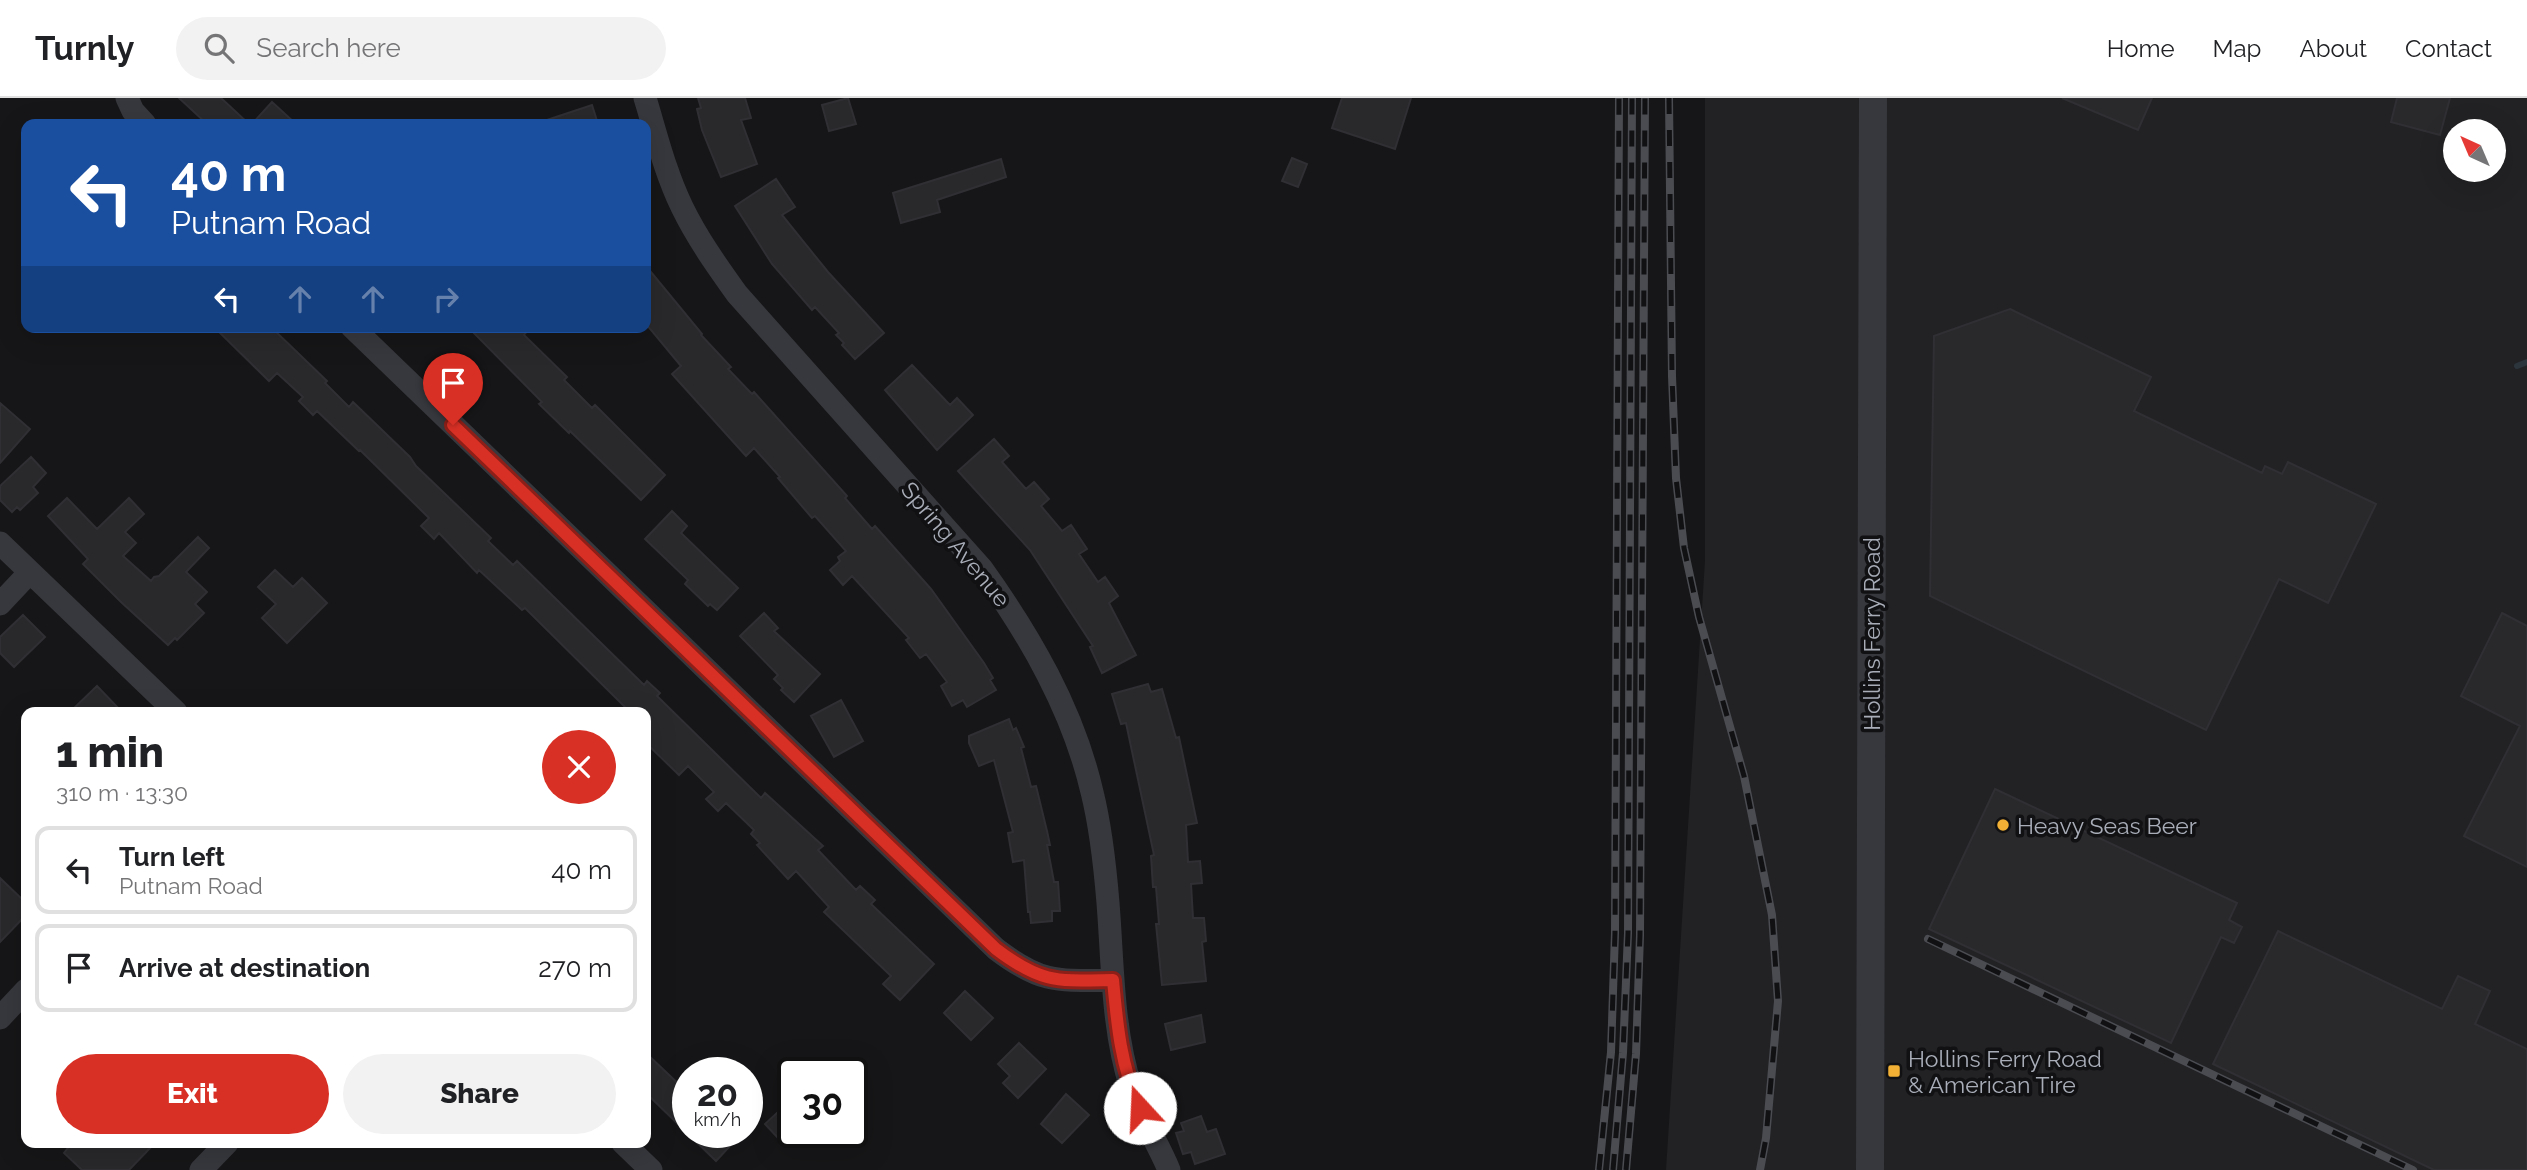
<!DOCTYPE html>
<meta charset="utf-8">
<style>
body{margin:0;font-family:Raleway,sans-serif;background:#f2f2f2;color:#202124;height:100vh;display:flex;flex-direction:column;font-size:26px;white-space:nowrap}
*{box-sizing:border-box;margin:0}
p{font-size:23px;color:#757577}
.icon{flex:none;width:38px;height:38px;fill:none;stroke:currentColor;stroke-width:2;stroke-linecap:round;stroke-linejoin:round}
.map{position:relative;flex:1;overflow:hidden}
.details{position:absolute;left:21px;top:609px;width:630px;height:441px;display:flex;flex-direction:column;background:#fff;border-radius:14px;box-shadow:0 7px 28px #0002}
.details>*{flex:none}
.hud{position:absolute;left:21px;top:21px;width:630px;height:214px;border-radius:14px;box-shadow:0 7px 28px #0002;background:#1a4fa0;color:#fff;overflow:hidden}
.needle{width:46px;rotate:316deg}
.tools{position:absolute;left:2443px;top:21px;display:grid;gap:14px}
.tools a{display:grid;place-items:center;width:63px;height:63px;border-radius:50%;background:#fff;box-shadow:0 7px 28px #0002;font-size:35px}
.speed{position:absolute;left:672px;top:959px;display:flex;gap:14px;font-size:35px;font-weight:700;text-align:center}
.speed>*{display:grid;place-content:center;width:91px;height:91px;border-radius:50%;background:#fff;box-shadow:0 7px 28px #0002;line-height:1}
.speed small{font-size:18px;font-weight:400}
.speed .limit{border:4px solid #111;border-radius:10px;background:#fff;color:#111}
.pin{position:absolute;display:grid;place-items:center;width:60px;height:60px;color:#fff;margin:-72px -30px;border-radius:50% 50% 50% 0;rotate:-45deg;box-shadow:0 0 7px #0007}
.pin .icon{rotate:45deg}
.me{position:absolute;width:77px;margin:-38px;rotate:340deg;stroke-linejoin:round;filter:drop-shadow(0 0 5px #0008)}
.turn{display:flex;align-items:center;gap:24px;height:147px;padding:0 35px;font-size:32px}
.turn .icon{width:91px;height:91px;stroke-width:2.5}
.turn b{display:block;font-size:49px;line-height:60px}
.lanes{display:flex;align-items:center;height:66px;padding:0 35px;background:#0003;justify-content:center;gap:35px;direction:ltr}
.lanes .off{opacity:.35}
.round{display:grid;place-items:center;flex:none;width:74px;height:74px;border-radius:37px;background:#f2f2f2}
.head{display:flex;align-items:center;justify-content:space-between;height:119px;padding:0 35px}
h1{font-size:42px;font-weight:800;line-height:52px}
.primary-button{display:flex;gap:14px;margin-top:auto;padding:14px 35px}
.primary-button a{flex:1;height:80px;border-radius:42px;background:#d93025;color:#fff;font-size:28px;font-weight:800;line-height:80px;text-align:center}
.primary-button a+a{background:#f2f2f2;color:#202124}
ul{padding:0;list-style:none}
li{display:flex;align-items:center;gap:21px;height:88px;margin:0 14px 10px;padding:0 21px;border:4px solid #e0e0e0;border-radius:14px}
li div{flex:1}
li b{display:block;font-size:26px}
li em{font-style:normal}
header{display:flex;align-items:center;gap:42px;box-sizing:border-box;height:98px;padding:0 35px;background:#fff;border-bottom:2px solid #e0e0e0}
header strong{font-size:33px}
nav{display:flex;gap:38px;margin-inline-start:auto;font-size:24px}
.search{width:490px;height:63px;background:#f2f2f2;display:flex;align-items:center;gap:18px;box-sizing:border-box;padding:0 24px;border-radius:38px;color:#757577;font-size:26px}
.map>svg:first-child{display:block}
</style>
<header>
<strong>Turnly</strong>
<div class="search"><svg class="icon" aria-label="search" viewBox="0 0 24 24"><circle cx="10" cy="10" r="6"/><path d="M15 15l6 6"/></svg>Search here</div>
<nav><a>Home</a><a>Map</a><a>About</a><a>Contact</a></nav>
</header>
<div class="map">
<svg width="2527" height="1072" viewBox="0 0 2527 1072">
<rect width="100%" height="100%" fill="#161618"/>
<path fill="#222225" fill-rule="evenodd" d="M 1705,0 L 2527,0 L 2527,1072 L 1666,1072 L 1705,463 ZM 2455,33 L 2494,33 L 2494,72 L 2455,72 Z"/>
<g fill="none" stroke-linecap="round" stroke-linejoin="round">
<path stroke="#2c353c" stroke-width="6" d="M 2517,268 L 2527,264"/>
</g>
<path fill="#29292c" stroke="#303034" stroke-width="2" d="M 179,0 L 221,0 L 249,26 L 207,26 Z
M 698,0 L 745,0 L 751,20 L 741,22 L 757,66 L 721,79 L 702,32 L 697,11 L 701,10 Z
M 848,0 L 856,26 L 829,33 L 822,7 Z
M 1342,0 L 1411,0 L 1395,51 L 1332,30 Z
M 2062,0 L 2152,0 L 2138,32 Z
M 2397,0 L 2450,0 L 2440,37 L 2391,24 Z
M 272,4 L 296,26 L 252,26 Z
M 592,7 L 598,26 L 545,26 L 544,23 Z
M 1292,60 L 1307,66 L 1298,89 L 1282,83 Z
M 1001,61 L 1006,79 L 937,102 L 940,114 L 901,125 L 893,95 Z
M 776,81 L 795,109 L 782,117 L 828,174 L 884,235 L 855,261 L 842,247 L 844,245 L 836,237 L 839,235 L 815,209 L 812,212 L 772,166 L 735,108 Z
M 646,168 L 702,236 L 701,237 L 731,269 L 728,271 L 752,296 L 754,294 L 847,398 L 845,400 L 872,431 L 875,428 L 931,491 L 984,565 L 993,580 L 990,582 L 996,592 L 967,609 L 963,602 L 952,608 L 941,588 L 947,584 L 926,556 L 920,560 L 906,542 L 909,540 L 852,478 L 843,487 L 830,472 L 840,463 L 838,459 L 846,453 L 815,418 L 812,420 L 778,380 L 780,379 L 754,350 L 746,358 L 672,276 L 681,268 L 646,226 Z
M 2010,211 L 2151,279 L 2134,313 L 2262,375 L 2265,368 L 2282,376 L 2288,364 L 2376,406 L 2328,505 L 2279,481 L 2206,632 L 1930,498 L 1934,238 Z
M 214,229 L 271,229 L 327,283 L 325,285 L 349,309 L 353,304 L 410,359 L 416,368 L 491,440 L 488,443 L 513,467 L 517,463 L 644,587 L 647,583 L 660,595 L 657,598 L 761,700 L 765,695 L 823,748 L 818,752 L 856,792 L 860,788 L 875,802 L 871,806 L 934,866 L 900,902 L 883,886 L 891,878 L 824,814 L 829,809 L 796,773 L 788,781 L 757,747 L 760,745 L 751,736 L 754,732 L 726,705 L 718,713 L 706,701 L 714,694 L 688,668 L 679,677 L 646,645 L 646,614 L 630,614 L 525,510 L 522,512 L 479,472 L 477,475 L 439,435 L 434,441 L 421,428 L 429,420 L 360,352 L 359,353 L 317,313 L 313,317 L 299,303 L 303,299 L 277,275 L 269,283 Z
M 468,229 L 530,229 L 524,237 L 567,279 L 564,282 L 592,310 L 595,307 L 665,377 L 641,402 L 570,333 L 569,335 L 539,306 L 542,304 Z
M 912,267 L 950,307 L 957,300 L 973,317 L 937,352 L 885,292 Z
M 0,305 L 30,331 L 0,365 Z
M 994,341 L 1009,358 L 1002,364 L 1026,391 L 1034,384 L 1049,401 L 1041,408 L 1062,433 L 1071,427 L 1087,451 L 1079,456 L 1098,484 L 1105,479 L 1118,498 L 1109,505 L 1136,557 L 1102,575 L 1090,549 L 1093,548 L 1030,452 L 958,373 Z
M 31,359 L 46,375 L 33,389 L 38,395 L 20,412 L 17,409 L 12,414 L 0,402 L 0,388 Z
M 67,400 L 97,431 L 129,400 L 144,416 L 125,434 L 136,445 L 123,458 L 151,483 L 154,479 L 159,478 L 198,439 L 209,450 L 186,474 L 207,494 L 195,506 L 204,515 L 177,542 L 175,540 L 168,547 L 121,504 L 83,466 L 88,461 L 48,418 Z
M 672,413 L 687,428 L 681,435 L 738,490 L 717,512 L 710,506 L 708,508 L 685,486 L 688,482 L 645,441 Z
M 275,472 L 293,489 L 302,480 L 327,505 L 287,545 L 262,520 L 276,506 L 258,489 Z
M 764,515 L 778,530 L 774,533 L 820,576 L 794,604 L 781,592 L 783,590 L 774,581 L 778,577 L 740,538 Z
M 2502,515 L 2527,528 L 2527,769 L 2464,738 L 2520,628 L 2461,598 Z
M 23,517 L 45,539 L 14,569 L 0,555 L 0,539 Z
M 1148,586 L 1151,594 L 1162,591 L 1176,640 L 1179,639 L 1197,725 L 1186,727 L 1188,764 L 1200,763 L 1202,785 L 1191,786 L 1193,820 L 1204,820 L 1206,843 L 1202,844 L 1206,883 L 1162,887 L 1156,826 L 1159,826 L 1156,789 L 1153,789 L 1151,758 L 1154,757 L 1126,625 L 1121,626 L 1112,596 Z
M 97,588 L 122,614 L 70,614 Z
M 841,602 L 863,643 L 834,659 L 811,618 Z
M 1009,621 L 1013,632 L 1016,630 L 1024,649 L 1021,650 L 1031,689 L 1036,688 L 1047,733 L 1050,747 L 1047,747 L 1054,784 L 1058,784 L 1060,813 L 1052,813 L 1052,823 L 1031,825 L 1030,814 L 1028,814 L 1024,762 L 1013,764 L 1008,735 L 1013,734 L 994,662 L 979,668 L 969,645 L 969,638 Z
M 1995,691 L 2237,805 L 2229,822 L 2242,829 L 2234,845 L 2221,839 L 2171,945 L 1929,831 Z
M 0,780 L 26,805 L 26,817 L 0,844 Z
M 2278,833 L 2442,911 L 2458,878 L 2490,893 L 2475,926 L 2527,951 L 2527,1072 L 2434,1072 L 2213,966 Z
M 965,893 L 993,920 L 971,942 L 944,915 Z
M 1201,917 L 1205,944 L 1171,952 L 1165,926 Z
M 1019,945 L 1046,971 L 1018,1000 L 1003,985 L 1010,978 L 998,966 Z
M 646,955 L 688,995 L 688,1034 L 743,1034 L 716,1063 L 646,995 Z
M 1066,996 L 1089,1017 L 1062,1045 L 1041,1026 Z
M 780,1012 L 793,1024 L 793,1027 L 779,1041 L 765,1026 Z
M 1201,1018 L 1207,1034 L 1216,1031 L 1225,1056 L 1195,1066 L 1191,1054 L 1183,1056 L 1176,1035 L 1184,1033 L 1181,1025 Z
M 72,1045 L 155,1045 L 129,1072 L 82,1072 L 64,1055 Z"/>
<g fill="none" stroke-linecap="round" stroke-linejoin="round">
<path stroke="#37383d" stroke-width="23" d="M 127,0 L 133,13 L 145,26
M 645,0 C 656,36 665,74 682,109 C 697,140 717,168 737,196 L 982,471 C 1030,538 1073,612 1092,694 C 1101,730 1105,768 1108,805 C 1113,867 1112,930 1131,990 C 1140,1018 1158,1045 1169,1072
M 352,229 L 996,851 C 1042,886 1058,883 1113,882
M 0,445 L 176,614
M 0,506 L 30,474
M 0,920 L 26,892
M 623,1045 L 651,1072
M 201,1072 L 227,1045"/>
<path stroke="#37383d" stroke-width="28" d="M 1870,1072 L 1873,0"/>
<g stroke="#4a4c52" stroke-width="8">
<path id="rail" d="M 1669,0 L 1672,278 L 1676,380 L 1684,450 L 1699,519 L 1744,678 L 1772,817 L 1778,903 L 1766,1040 L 1760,1072
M 1928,841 L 2413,1072
M 1599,1072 L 1611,954 L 1615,835 L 1619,0
M 1613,1072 L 1623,955 L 1628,835 L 1632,0
M 1626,1072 L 1636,956 L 1640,837 L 1645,0"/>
</g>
<use href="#rail" stroke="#111113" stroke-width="5" stroke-dasharray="16" stroke-linecap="butt"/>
</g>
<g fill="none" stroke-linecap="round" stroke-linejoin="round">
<g stroke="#8d1f18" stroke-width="18">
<path id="route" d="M 453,327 L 996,851 C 1042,886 1058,883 1113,882 C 1117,926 1121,970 1140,1010"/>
</g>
<use href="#route" stroke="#d93025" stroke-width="12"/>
</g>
<g fill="#f2b134" stroke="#111113" stroke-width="2.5">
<circle cx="2003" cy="727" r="7"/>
<rect x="1887" y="966" width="14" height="14" rx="3.5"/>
</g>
<g text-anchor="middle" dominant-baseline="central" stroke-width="7" stroke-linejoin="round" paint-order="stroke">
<g font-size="23" fill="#a8adb8" stroke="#111113">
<text transform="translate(956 446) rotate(50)">Spring Avenue</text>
<text transform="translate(1871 536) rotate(-90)">Hollins Ferry Road</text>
</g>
<g font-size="23" fill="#a8adb8" stroke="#111113" text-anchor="start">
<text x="2017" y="727">Heavy Seas Beer</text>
<text x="1908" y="960">Hollins Ferry Road<tspan x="1908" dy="26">&amp; American Tire</tspan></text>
</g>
</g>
</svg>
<div class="tools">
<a><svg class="needle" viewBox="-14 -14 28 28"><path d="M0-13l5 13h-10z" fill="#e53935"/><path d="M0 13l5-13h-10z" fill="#757577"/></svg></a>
</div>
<div class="speed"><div>20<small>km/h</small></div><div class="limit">30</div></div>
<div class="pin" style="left:453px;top:327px;background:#d93025"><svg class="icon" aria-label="arrive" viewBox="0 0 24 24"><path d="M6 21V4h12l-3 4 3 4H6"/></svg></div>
<svg class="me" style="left:1140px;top:1010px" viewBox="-20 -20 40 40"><circle r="19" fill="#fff"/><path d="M0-13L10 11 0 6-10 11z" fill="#d93025"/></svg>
<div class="hud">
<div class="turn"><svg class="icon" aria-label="left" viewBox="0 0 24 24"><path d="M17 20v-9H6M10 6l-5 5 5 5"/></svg><div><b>40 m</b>Putnam Road</div></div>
<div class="lanes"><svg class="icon" aria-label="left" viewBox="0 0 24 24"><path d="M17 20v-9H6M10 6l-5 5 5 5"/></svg><svg class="icon off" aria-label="ahead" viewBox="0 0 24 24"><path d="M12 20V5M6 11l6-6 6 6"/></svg><svg class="icon off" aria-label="ahead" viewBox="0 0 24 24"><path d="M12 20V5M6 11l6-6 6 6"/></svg><svg class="icon off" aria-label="right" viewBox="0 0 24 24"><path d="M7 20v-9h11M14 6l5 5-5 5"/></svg></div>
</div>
<section class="details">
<div class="head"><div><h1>1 min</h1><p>310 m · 13:30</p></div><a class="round" style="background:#d93025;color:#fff"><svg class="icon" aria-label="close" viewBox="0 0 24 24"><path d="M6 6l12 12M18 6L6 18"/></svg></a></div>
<ul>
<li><svg class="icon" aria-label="left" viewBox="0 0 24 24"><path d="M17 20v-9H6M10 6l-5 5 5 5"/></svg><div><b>Turn left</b><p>Putnam Road</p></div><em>40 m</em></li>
<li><svg class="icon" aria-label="arrive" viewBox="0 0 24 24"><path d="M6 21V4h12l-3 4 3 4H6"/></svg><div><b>Arrive at destination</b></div><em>270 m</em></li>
</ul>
<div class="primary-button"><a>Exit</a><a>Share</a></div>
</section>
</div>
